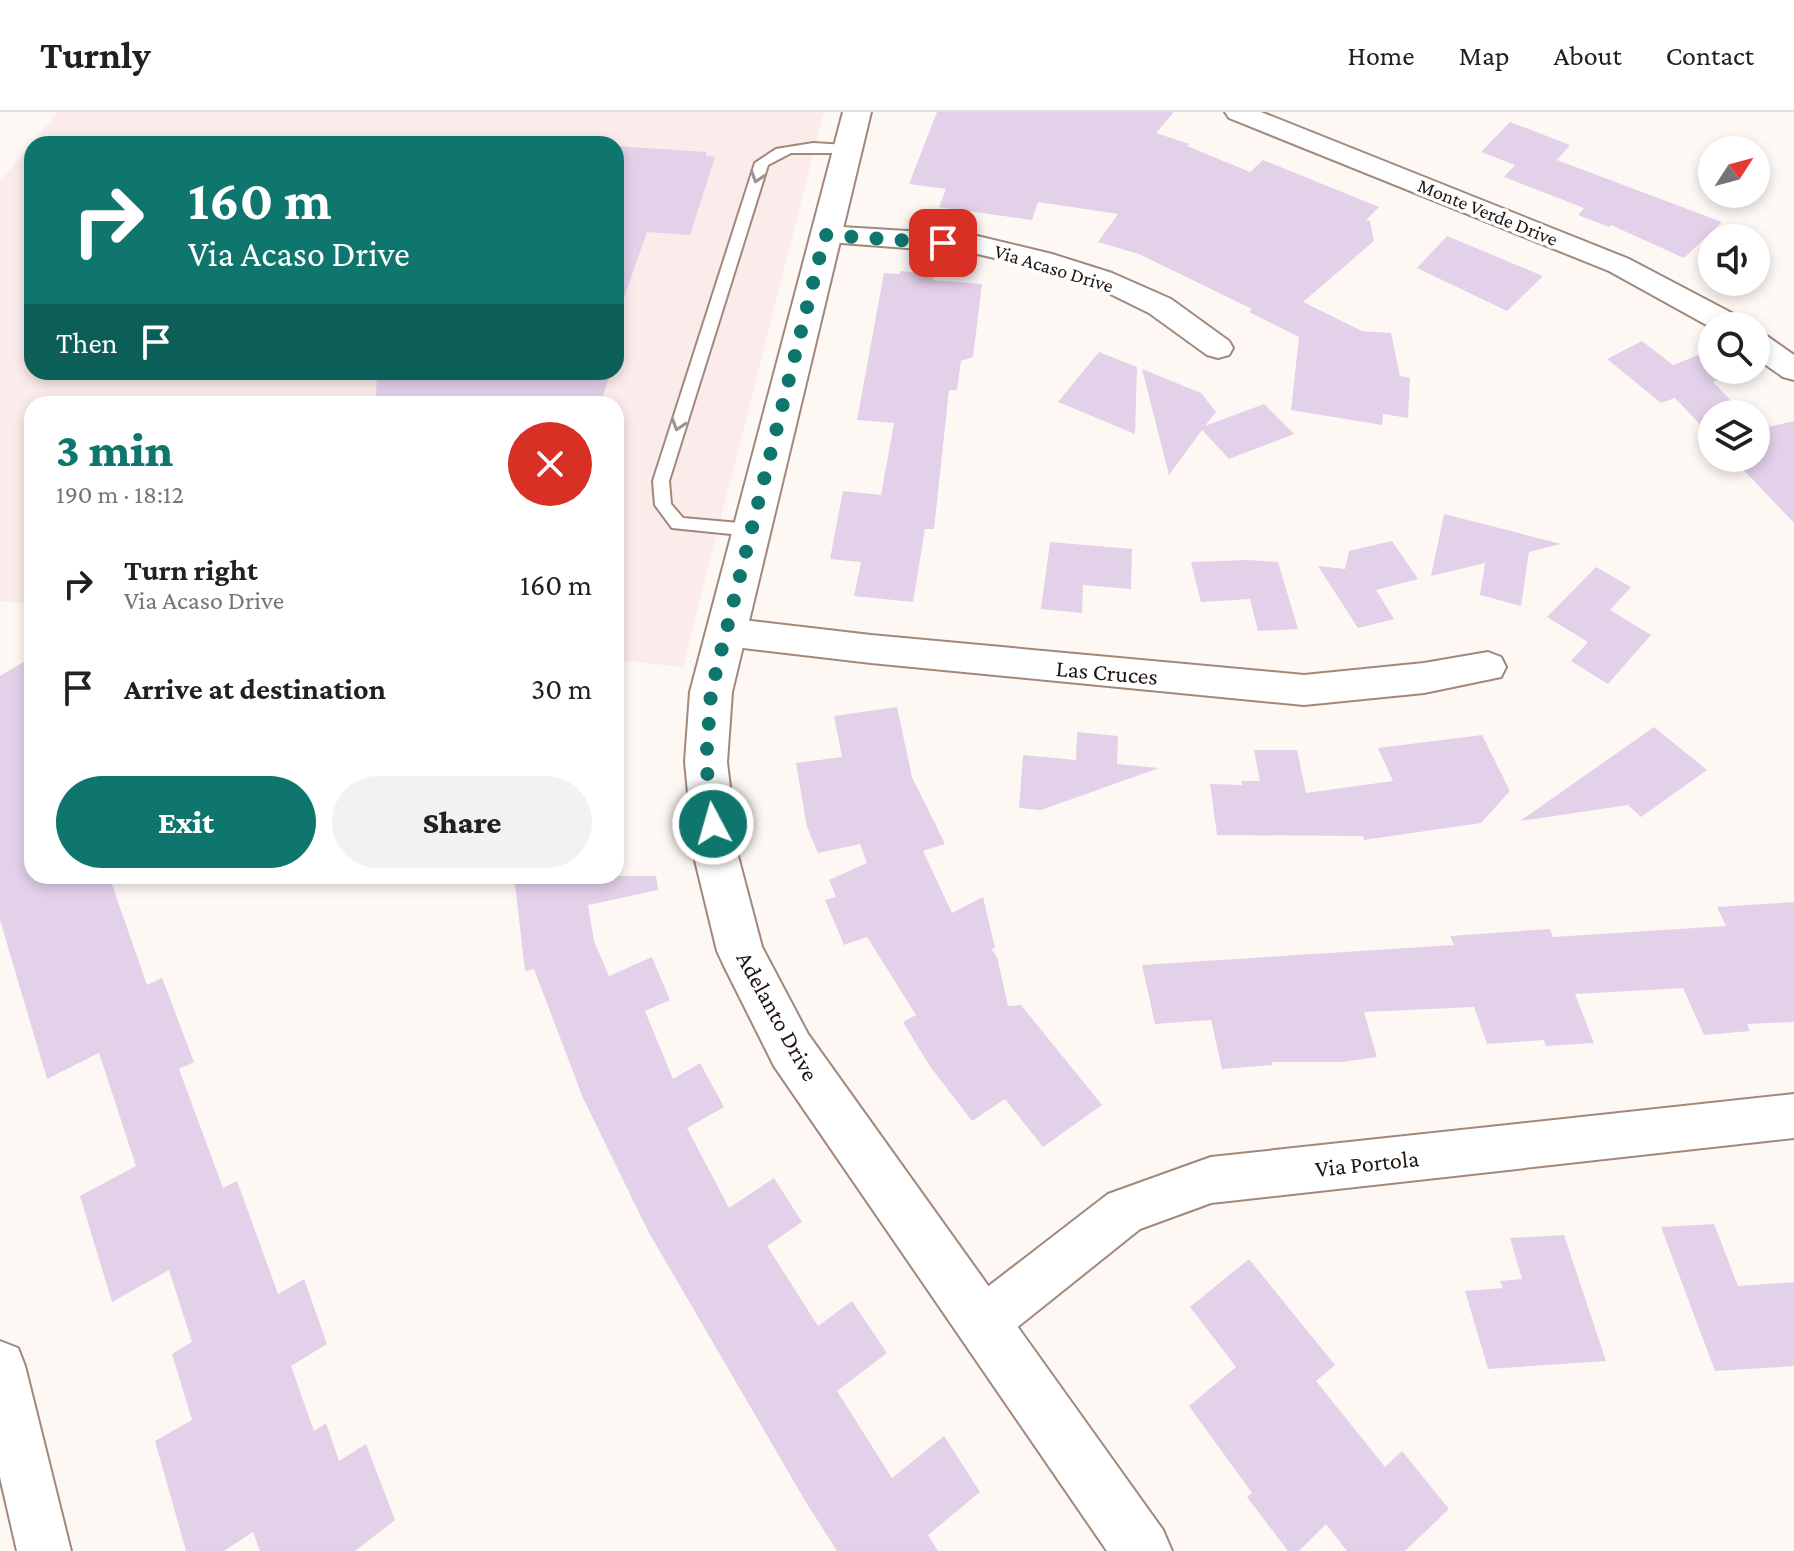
<!DOCTYPE html>
<meta charset="utf-8">
<style>
body{margin:0;font-family:"Crimson Pro",serif;background:#f2f2f2;color:#202124;height:100vh;display:flex;flex-direction:column;font-size:30px;white-space:nowrap}
*{box-sizing:border-box;margin:0}
p{font-size:26px;color:#757577}
.icon{flex:none;width:44px;height:44px;fill:none;stroke:currentColor;stroke-width:2;stroke-linecap:round;stroke-linejoin:round}
.map{position:relative;flex:1;overflow:hidden}
.side{position:absolute;left:24px;top:284px;width:600px;height:488px;display:flex;flex-direction:column;background:#fff;border-radius:24px;box-shadow:0 4px 12px #0003}
.side>*{flex:none}
.hud{position:absolute;left:24px;top:24px;width:600px;height:244px;border-radius:24px;box-shadow:0 4px 12px #0003;background:#0f766e;color:#fff;overflow:hidden}
.needle{width:52px;rotate:54deg}
.controls{position:absolute;left:1698px;top:24px;display:grid;gap:16px}
.controls a{display:grid;place-items:center;width:72px;height:72px;border-radius:50%;background:#fff;box-shadow:0 4px 12px #0003;font-size:40px}
.pin{position:absolute;display:grid;place-items:center;width:68px;height:68px;color:#fff;margin:-34px;border-radius:16px;box-shadow:0 4px 12px #0006}
.me{position:absolute;width:88px;margin:-44px;rotate:354deg;stroke-linejoin:round;filter:drop-shadow(0 0 6px #0008)}
.turn{display:flex;align-items:center;gap:28px;height:168px;padding:0 32px;font-size:36px}
.turn .icon{width:104px;height:104px;stroke-width:2.5}
.turn b{display:block;font-size:56px;line-height:68px}
.then{display:flex;align-items:center;height:76px;padding:0 32px;background:#0003;gap:16px;font-size:30px}
.round{display:grid;place-items:center;flex:none;width:84px;height:84px;border-radius:42px;background:#f2f2f2}
.overview{display:flex;align-items:center;justify-content:space-between;height:136px;padding:0 32px}
h1{font-size:48px;font-weight:800;line-height:60px;color:#0f766e}
.button{display:flex;gap:16px;margin-top:auto;padding:16px 32px}
.button a{flex:1;height:92px;border-radius:48px;background:#0f766e;color:#fff;font-size:32px;font-weight:800;line-height:92px;text-align:center}
.button a+a{background:#f2f2f2;color:#202124}
ul{padding:0;list-style:none}
li{display:flex;align-items:center;gap:24px;height:104px;padding:0 32px}
li div{flex:1}
li b{display:block;font-size:30px}
li em{font-style:normal}
header{display:flex;align-items:center;gap:48px;box-sizing:border-box;height:112px;padding:0 40px;background:#fff;border-bottom:2px solid #e0e0e0}
header strong{font-size:38px}
nav{display:flex;gap:44px;margin-inline-start:auto;font-size:28px}
.map>svg:first-child{display:block}
</style>
<header>
<strong>Turnly</strong>
<nav><a>Home</a><a>Map</a><a>About</a><a>Contact</a></nav>
</header>
<div class="map">
<svg width="1794" height="1439" viewBox="0 0 1794 1439">
<rect width="100%" height="100%" fill="#fef8f5"/>
<path fill="#fbebeb" fill-rule="evenodd" d="M 58,0 L 824,0 L 683,555 L 616,548 L 616,292 L 32,292 L 32,492 L 0,489 L 0,70 ZM 32,32 L 616,32 L 616,260 L 32,260 Z"/>
<path fill="#e3d0e9" d="M 937,0 L 1174,0 L 1156,21 L 1189,32 L 1187,34 L 1250,60 L 1263,48 L 1379,95 L 1366,108 L 1370,109 L 1374,129 L 1303,190 L 1362,219 L 1391,221 L 1400,264 L 1410,266 L 1408,306 L 1383,302 L 1382,313 L 1291,298 L 1299,225 L 1249,200 L 1252,197 L 1139,142 L 1098,130 L 1118,102 L 1038,90 L 1032,108 L 939,95 L 946,77 L 909,72 Z
M 1510,10 L 1570,33 L 1557,48 L 1722,110 L 1684,146 L 1611,113 L 1609,115 L 1578,103 L 1584,96 L 1504,65 L 1515,53 L 1481,40 Z
M 616,34 L 706,40 L 706,44 L 715,45 L 690,123 L 647,120 L 621,194 L 616,194 Z
M 1447,124 L 1543,164 L 1507,199 L 1417,156 Z
M 900,159 L 934,162 L 933,168 L 982,172 L 973,245 L 961,249 L 957,278 L 949,278 L 934,417 L 925,417 L 913,490 L 854,484 L 861,450 L 830,447 L 843,379 L 881,383 L 894,311 L 857,308 L 884,161 L 900,162 Z
M 1642,229 L 1673,253 L 1701,242 L 1712,250 L 1712,258 L 1722,258 L 1729,264 L 1713,270 L 1744,302 L 1712,302 L 1712,325 L 1675,286 L 1661,291 L 1607,247 Z
M 1099,240 L 1137,255 L 1135,322 L 1058,290 Z
M 1142,257 L 1201,281 L 1216,300 L 1205,314 L 1264,292 L 1294,322 L 1229,347 L 1202,318 L 1169,363 Z
M 377,260 L 611,260 L 600,292 L 470,292 L 376,284 Z
M 1794,309 L 1794,411 L 1732,346 L 1756,346 L 1756,314 L 1760,317 Z
M 1444,402 L 1511,419 L 1561,432 L 1529,440 L 1521,494 L 1480,483 L 1485,451 L 1431,464 Z
M 1392,429 L 1418,467 L 1376,478 L 1394,507 L 1358,516 L 1318,454 L 1345,457 L 1349,439 Z
M 1050,430 L 1132,437 L 1131,477 L 1083,473 L 1082,501 L 1041,497 Z
M 1248,448 L 1278,450 L 1298,517 L 1258,519 L 1250,487 L 1201,490 L 1191,450 Z
M 1596,455 L 1631,475 L 1610,498 L 1651,523 L 1608,572 L 1571,549 L 1588,530 L 1547,505 Z
M 32,545 L 32,764 L 109,764 L 147,873 L 162,866 L 194,950 L 179,957 L 223,1076 L 237,1069 L 278,1182 L 304,1167 L 327,1232 L 291,1254 L 314,1319 L 326,1311 L 339,1349 L 366,1332 L 395,1408 L 355,1439 L 260,1439 L 253,1420 L 224,1439 L 186,1439 L 155,1329 L 192,1308 L 172,1242 L 192,1230 L 169,1158 L 112,1190 L 80,1084 L 136,1054 L 99,941 L 47,967 L 0,808 L 0,564 Z
M 897,595 L 912,665 L 945,732 L 923,739 L 952,801 L 983,785 L 995,836 L 991,837 L 997,845 L 1008,894 L 1021,893 L 1102,993 L 1043,1035 L 1005,987 L 972,1009 L 929,953 L 903,910 L 916,903 L 867,825 L 844,833 L 825,788 L 836,785 L 829,768 L 867,751 L 860,732 L 818,741 L 807,715 L 796,651 L 842,645 L 834,604 Z
M 1654,615 L 1707,658 L 1641,705 L 1628,693 L 1520,709 Z
M 1077,620 L 1118,624 L 1117,652 L 1159,656 L 1041,698 L 1019,696 L 1023,643 L 1076,648 Z
M 1482,623 L 1510,679 L 1481,711 L 1364,728 L 1363,724 L 1217,723 L 1210,672 L 1242,673 L 1241,669 L 1260,669 L 1254,638 L 1297,638 L 1306,681 L 1393,669 L 1378,636 Z
M 514,764 L 656,764 L 658,778 L 588,793 L 594,829 L 609,864 L 652,845 L 670,888 L 645,899 L 673,967 L 700,951 L 724,995 L 687,1016 L 729,1096 L 774,1066 L 802,1110 L 767,1134 L 818,1214 L 852,1189 L 887,1241 L 837,1279 L 892,1366 L 944,1324 L 980,1380 L 928,1423 L 938,1439 L 837,1439 L 807,1392 L 648,1119 L 583,986 L 534,857 L 525,859 Z
M 1794,790 L 1794,910 L 1747,912 L 1750,919 L 1704,923 L 1683,876 L 1575,882 L 1594,931 L 1546,934 L 1544,928 L 1487,932 L 1474,895 L 1364,900 L 1377,945 L 1342,950 L 1272,950 L 1273,953 L 1222,957 L 1211,908 L 1155,912 L 1142,853 L 1454,833 L 1450,824 L 1550,817 L 1553,825 L 1726,814 L 1717,795 Z
M 1714,1112 L 1738,1174 L 1794,1170 L 1794,1254 L 1715,1259 L 1661,1115 Z
M 1564,1123 L 1606,1249 L 1488,1257 L 1465,1179 L 1503,1176 L 1500,1169 L 1522,1167 L 1510,1126 Z
M 1249,1147 L 1335,1253 L 1316,1269 L 1385,1355 L 1402,1339 L 1449,1397 L 1405,1439 L 1347,1439 L 1326,1412 L 1299,1439 L 1288,1439 L 1247,1385 L 1252,1381 L 1189,1294 L 1236,1255 L 1190,1195 Z"/>
<g fill="none" stroke-linecap="round" stroke-linejoin="round">
<g stroke="#a28879" stroke-width="4">
<path id="lane" d="M 813,31 L 847,33 L 854,37 L 847,41 L 791,41 L 768,53 L 669,369 L 671,392 L 683,406 L 751,412 L 760,418 L 751,424 L 672,416 L 655,393 L 653,369 L 755,51 L 776,37 Z"/>
</g>
<g stroke="#a28879" stroke-width="4">
<path id="street" d="M 1225,0 L 1261,0 L 1629,147 L 1743,207 L 1747,214 L 1712,216 L 1609,159 L 1229,6 Z
M 825,114 L 973,123 L 1052,142 L 1112,161 L 1171,187 L 1229,229 L 1233,236 L 1229,243 L 1218,246 L 1207,243 L 1149,201 L 1092,173 L 1034,155 L 973,141 L 815,129 L 811,123 L 815,117 Z
M 1756,221 L 1767,224 L 1794,243 L 1794,268 L 1783,265 L 1756,246 Z
M 726,506 L 871,523 L 1304,563 L 1424,551 L 1488,540 L 1501,545 L 1506,555 L 1501,565 L 1424,581 L 1304,593 L 871,551 L 726,534 L 713,530 L 708,520 L 713,510 Z
M 1794,982 L 1794,1026 L 1211,1091 L 1140,1117 L 1000,1229 L 982,1236 L 964,1229 L 957,1211 L 964,1193 L 1108,1082 L 1211,1045 Z
M 0,1229 L 18,1236 L 25,1254 L 71,1439 L 17,1439 L 0,1365 Z"/>
</g>
<g stroke="#a28879" stroke-width="4">
<path id="secondary" d="M 843,0 L 871,0 L 732,580 L 727,650 L 738,744 L 762,835 L 808,922 L 1163,1418 L 1172,1439 L 1107,1439 L 774,954 L 724,854 L 717,839 L 694,744 L 685,650 L 690,580 Z"/>
</g>
<use href="#lane" fill="#fff" fill-rule="evenodd"/>
<use href="#street" fill="#fff" fill-rule="evenodd"/>
<use href="#secondary" fill="#fff" fill-rule="evenodd"/>
</g>
<defs><path id="oneway-chevron" d="M-2-3.5L2.5 0L-2 3.5" fill="none" stroke-width="1.6" stroke-linecap="round" stroke-linejoin="round" transform="scale(2)"/></defs>
<g stroke="#9b9693">
<use href="#oneway-chevron" transform="translate(757 65) rotate(108)"/>
<use href="#oneway-chevron" transform="translate(678 313) rotate(108)"/>
</g>
<g fill="none" stroke-linecap="round" stroke-linejoin="round">
<path stroke="#0f766e" stroke-width="14" stroke-dasharray="0 25.2" d="M 713,712 L 706,650 L 711,580 L 825,123 L 943,131"/>
</g>
<g text-anchor="middle" dominant-baseline="central" stroke-width="7" stroke-linejoin="round" paint-order="stroke">
<g font-size="20" fill="#201610" stroke="#fff">
<text transform="translate(1488 100) rotate(22)">Monte Verde Drive</text>
<text transform="translate(1054 156) rotate(17)">Via Acaso Drive</text>
</g>
<g font-size="24" fill="#201610" stroke="#fff">
<text transform="translate(1107 560) rotate(5)">Las Cruces</text>
<text transform="translate(778 904) rotate(61)">Adelanto Drive</text>
<text transform="translate(1367 1051) rotate(-6)">Via Portola</text>
</g>
</g>
</svg>
<div class="controls">
<a><svg class="needle" viewBox="-14 -14 28 28"><path d="M0-13l5 13h-10z" fill="#e53935"/><path d="M0 13l5-13h-10z" fill="#757577"/></svg></a>
<a><svg class="icon" aria-label="sound" viewBox="0 0 24 24"><path d="M4 9h4l5-4v14l-5-4H4zM17 9q2 3 0 6"/></svg></a>
<a><svg class="icon" aria-label="search" viewBox="0 0 24 24"><circle cx="10" cy="10" r="6"/><path d="M15 15l6 6"/></svg></a>
<a><svg class="icon" aria-label="layers" viewBox="0 0 24 24"><path d="M12 4l9 5-9 5-9-5zM3 14l9 5 9-5"/></svg></a>
</div>
<div class="pin" style="left:943px;top:131px;background:#d93025"><svg class="icon" aria-label="arrive" viewBox="0 0 24 24"><path d="M6 21V4h12l-3 4 3 4H6"/></svg></div>
<svg class="me" style="left:713px;top:712px" viewBox="-20 -20 40 40"><circle r="17" fill="#0f766e" stroke="#fff" stroke-width="3"/><path d="M0-11L8 9 0 5-8 9z" fill="#fff"/></svg>
<div class="hud">
<div class="turn"><svg class="icon" aria-label="right" viewBox="0 0 24 24"><path d="M7 20v-9h11M14 6l5 5-5 5"/></svg><div><b>160 m</b>Via Acaso Drive</div></div>
<div class="then">Then<svg class="icon" aria-label="arrive" viewBox="0 0 24 24"><path d="M6 21V4h12l-3 4 3 4H6"/></svg></div>
</div>
<section class="side">
<div class="overview"><div><h1>3 min</h1><p>190 m · 18:12</p></div><a class="round" style="background:#d93025;color:#fff"><svg class="icon" aria-label="close" viewBox="0 0 24 24"><path d="M6 6l12 12M18 6L6 18"/></svg></a></div>
<ul>
<li><svg class="icon" aria-label="right" viewBox="0 0 24 24"><path d="M7 20v-9h11M14 6l5 5-5 5"/></svg><div><b>Turn right</b><p>Via Acaso Drive</p></div><em>160 m</em></li>
<li><svg class="icon" aria-label="arrive" viewBox="0 0 24 24"><path d="M6 21V4h12l-3 4 3 4H6"/></svg><div><b>Arrive at destination</b></div><em>30 m</em></li>
</ul>
<div class="button"><a>Exit</a><a>Share</a></div>
</section>
</div>
